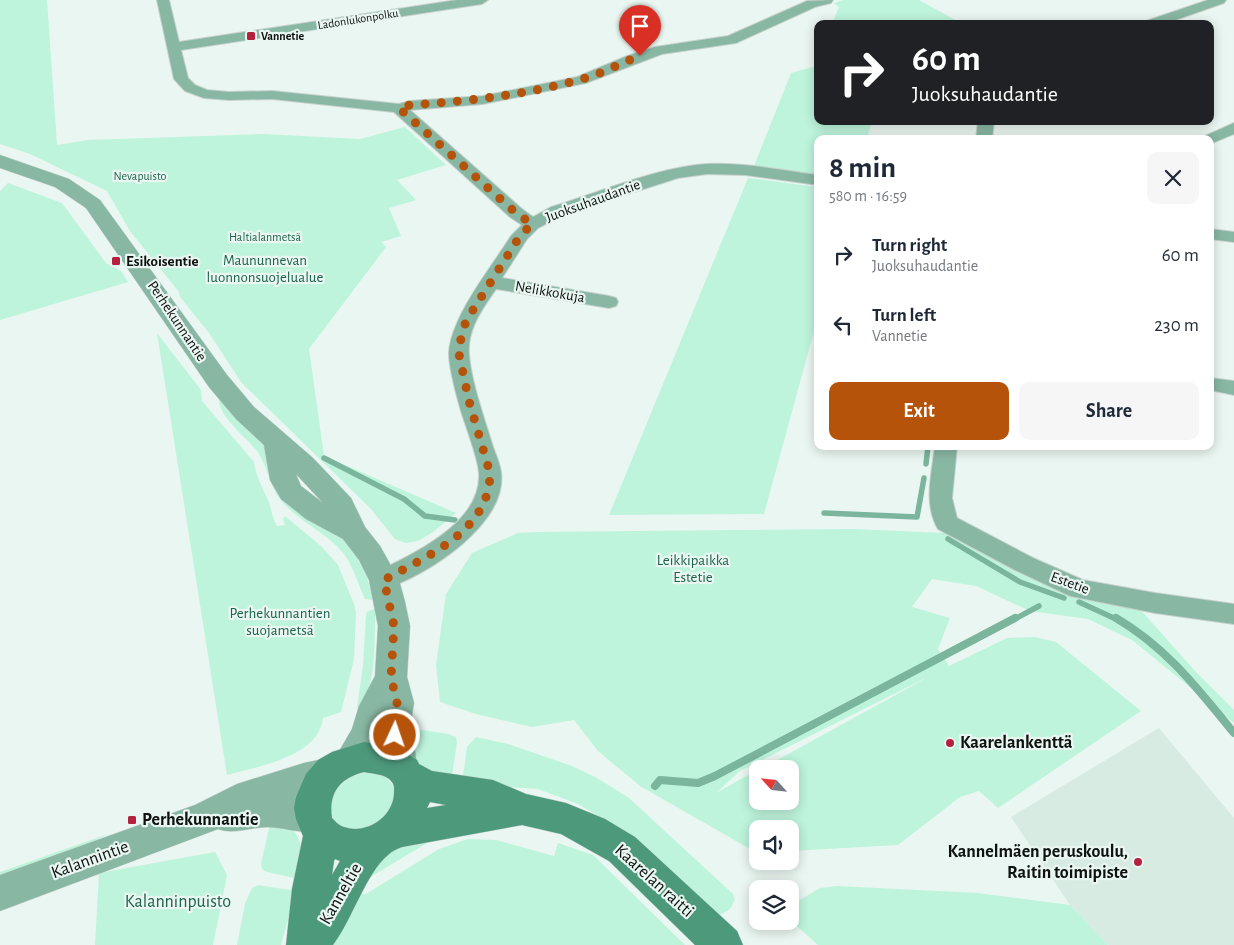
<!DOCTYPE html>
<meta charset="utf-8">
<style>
body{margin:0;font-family:"Alegreya Sans",sans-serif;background:#f6f6f7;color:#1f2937;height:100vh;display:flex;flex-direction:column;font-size:19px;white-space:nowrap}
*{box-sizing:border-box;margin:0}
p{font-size:16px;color:#747a83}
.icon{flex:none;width:28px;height:28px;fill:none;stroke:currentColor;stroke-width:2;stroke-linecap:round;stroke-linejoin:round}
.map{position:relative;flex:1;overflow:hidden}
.details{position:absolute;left:814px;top:135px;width:400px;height:315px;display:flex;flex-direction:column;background:#fff;border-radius:10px;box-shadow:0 2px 12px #0003}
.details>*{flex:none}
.banner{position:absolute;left:814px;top:20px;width:400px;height:105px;border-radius:10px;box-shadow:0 2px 12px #0003;background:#202124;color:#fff;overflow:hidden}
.needle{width:32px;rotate:297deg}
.controls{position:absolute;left:749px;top:760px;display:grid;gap:10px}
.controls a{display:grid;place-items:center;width:50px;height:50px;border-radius:10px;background:#fff;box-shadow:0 2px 12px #0003;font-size:25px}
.pin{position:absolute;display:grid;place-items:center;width:42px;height:42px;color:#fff;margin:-51px -21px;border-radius:50% 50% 50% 0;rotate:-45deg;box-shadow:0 0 5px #0007}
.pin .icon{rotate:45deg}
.me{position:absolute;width:55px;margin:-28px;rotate:3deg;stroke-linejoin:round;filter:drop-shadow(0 0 4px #0008)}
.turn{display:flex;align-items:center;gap:18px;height:105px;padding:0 15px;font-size:22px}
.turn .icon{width:65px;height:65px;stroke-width:2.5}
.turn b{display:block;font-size:35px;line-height:42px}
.round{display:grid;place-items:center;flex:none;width:52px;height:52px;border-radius:10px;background:#f6f6f7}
.head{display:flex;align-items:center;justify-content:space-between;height:85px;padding:0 15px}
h1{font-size:30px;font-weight:700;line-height:38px}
.button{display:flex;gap:10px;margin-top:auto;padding:10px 15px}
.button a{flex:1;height:58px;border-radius:10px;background:#b45309;color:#fff;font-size:20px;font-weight:700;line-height:58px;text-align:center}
.button a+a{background:#f6f6f7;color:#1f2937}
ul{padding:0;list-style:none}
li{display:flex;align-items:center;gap:15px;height:70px;padding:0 15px}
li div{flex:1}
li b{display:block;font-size:19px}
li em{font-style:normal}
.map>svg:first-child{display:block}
</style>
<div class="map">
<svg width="1234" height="945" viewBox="0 0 1234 945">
<rect width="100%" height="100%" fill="#eaf6f1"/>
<path fill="#d7ebe2" d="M 1159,728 L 1234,818 L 1234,945 L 1108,945 L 1070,905 L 1011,817 Z"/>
<path fill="#bef4dc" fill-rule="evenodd" d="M 0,0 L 47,0 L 57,145 L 88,140 L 263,134 L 360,139 L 405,127 L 446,165 L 397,180 L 416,200 L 389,208 L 401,236 L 381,242 L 386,247 L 309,349 L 324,456 L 456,513 L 433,532 L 418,541 L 406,543 L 395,539 L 371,509 L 241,382 L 209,333 L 180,297 L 179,292 L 130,231 L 107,191 L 30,154 L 0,144 Z
M 843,0 L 919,0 L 959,22 L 832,24 L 839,7 L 834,3 Z
M 817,63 L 818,121 L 872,121 L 867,139 L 818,139 L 817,175 L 754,166 L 791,73 L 816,66 Z
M 748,178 L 817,187 L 817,320 L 764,514 L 609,515 Z
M 8,183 L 62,203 L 106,263 L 121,271 L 128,282 L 0,320 L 0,191 Z
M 157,333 L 201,390 L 202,401 L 254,462 C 256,476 262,487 268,500 C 272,508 271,516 277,526 L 285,525 L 283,519 L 285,516 L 322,547 L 338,565 L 354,604 L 356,613 L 354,659 L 341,712 L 323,718 C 319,757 258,766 227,775 Z
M 218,396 L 267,449 L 351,548 L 366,574 L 373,600 L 365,599 C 358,584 354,568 344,554 C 327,533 303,524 285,505 C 269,489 269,468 257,451 C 244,435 219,418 218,396 Z
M 853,529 L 945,533 L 1138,607 L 1196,672 L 1234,710 L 1234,723 L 1132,640 L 1088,619 L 1030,611 L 976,586 L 932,579 L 912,607 L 950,618 L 938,649 L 949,666 L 1007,638 L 1035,637 L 1056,642 L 1141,711 L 998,808 L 979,791 L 960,797 L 898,845 L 790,851 L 790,829 L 758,829 L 757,853 L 640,786 L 598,751 L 574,720 L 532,727 L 476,714 L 440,702 L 436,665 L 446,594 L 472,553 L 518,533 L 536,532 ZM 930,676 L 761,769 L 790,769 L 790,801 L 758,801 L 757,770 L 716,793 L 740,771 Z
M 373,609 L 375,609 C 375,643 376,680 361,711 L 357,708 L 363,665 L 366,616 L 367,612 Z
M 415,729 L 449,734 L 456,737 L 457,742 L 451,783 L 420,768 L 404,731 Z
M 476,737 L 508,744 L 572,766 L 597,778 L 629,798 L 733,894 L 735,900 L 730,909 L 715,918 L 607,821 L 578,804 L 538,789 L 462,784 L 467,747 Z
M 368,772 L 386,777 L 396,789 L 391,814 C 384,819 373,829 365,830 C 318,837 319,780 368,772 Z
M 271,819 C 306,829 303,848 299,879 L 267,872 L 262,869 L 261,864 Z
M 108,834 L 55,862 L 0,880 L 0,872 Z
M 437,837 L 367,879 L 367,866 L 401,843 Z
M 468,839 L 496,840 L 554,856 L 558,843 L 593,855 L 685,945 L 327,945 L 349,894 L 366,894 L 439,849 Z
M 215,852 L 227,875 L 213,945 L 95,945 L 99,873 Z
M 258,885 L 296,891 L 281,945 L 237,945 L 245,904 L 252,888 Z
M 837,886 L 978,893 L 1070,905 L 1108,945 L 818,945 L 790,920 L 790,906 L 820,888 Z"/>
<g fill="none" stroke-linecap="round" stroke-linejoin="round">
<path stroke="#7bb59d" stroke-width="5.5" d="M 324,458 L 404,499 L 425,516 L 455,520
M 926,464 L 928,446
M 824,513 L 917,517 L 924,478
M 948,539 L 1020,582 L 1064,598
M 1079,602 L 1118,620
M 1013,620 L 1039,606"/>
<path stroke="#7bb59d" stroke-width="8" d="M 1116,618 C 1167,648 1197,688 1234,733
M 655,786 L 660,780 L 698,783 L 715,776 L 1015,618"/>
<g stroke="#c7d1cd" stroke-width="2">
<path id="minor" d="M 157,0 L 169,0 L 179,42 L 457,0 L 488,0 L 482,4 L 181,50 L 188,78 L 195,85 L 207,90 L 229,92 L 272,91 L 399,104 L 410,101 L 483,96 L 577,77 L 627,56 L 655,47 L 728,36 L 807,1 L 833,0 L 831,3 L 815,7 L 736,43 L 662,54 L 586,83 L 483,104 L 410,110 L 522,209 L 533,217 L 551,207 C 598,193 658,167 706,164 C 743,162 781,170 818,175 L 818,185 L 745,175 L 707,174 L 678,178 L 563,215 L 538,228 L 527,239 L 502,278 L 609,296 L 616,298 L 618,302 L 616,306 L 609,308 L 496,289 C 483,308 467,329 469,354 C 471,382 485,420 493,447 C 496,455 500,464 501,472 C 508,524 426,576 384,589 L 375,587 L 372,580 L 375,573 C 412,554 482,524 479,473 C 478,458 466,427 461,411 C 457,397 448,365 449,351 C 453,314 491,268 511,236 L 522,225 L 510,217 L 394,112 L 272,99 L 229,100 L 204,98 L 185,91 L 174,79 Z
M 1208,0 L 1226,0 L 1224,3 L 1164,24 L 1145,24 L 1146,21 Z
M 978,121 L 994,121 L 992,139 L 976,139 Z
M 1234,123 L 1234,134 L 1210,144 L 1210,139 L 1202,139 L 1205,136 Z
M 1210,229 L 1234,232 L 1234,242 L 1210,239 Z
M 1210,378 L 1234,381 L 1234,395 L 1210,390 Z
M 935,446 L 957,446 L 952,498 L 957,518 L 1033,558 L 1083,580 L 1155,593 L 1234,604 L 1234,624 L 1155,613 L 1070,596 L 1015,570 L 938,529 C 923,504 932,473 935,446 Z"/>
</g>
<g stroke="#c7d1cd" stroke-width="1">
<path id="tertiary" d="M 0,155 L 69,179 L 100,200 L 227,375 L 254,407 L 313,458 L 351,498 L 365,527 L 380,546 L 399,580 L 405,602 L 410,626 L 407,677 L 414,703 L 411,721 L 417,765 L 411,776 L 399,780 L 387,776 L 381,765 L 379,744 C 372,757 364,780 346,773 L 340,784 L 295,797 L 326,805 L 331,817 L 326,829 C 306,836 289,828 268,827 C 251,827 234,835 218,829 L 0,911 L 0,875 L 195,805 L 237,784 L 304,763 L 328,758 L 334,760 L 352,729 L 359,706 L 375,676 L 378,626 L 369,580 L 359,560 L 343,539 L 306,519 L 281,499 L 270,480 L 264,445 L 236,419 L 209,387 L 86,208 L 55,187 L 0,168 ZM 296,474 L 323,503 L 301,486 Z"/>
</g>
<g stroke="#c7d1cd" stroke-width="1">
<path id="secondary" d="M 364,742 L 389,746 L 401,750 L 417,760 L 419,764 L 432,771 L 493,780 L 526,794 L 566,803 L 605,819 L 635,837 L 737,931 L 743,945 L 695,945 L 609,861 L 561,834 L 522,825 L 402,847 C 397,849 392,851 388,855 C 366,873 352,920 333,945 L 286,945 L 292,889 L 303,836 L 296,819 L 294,808 L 296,797 L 306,774 L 318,760 L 332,752 ZM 364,772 C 374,774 386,774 392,782 C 395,786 394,790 394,794 C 393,817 366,835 344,827 C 339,826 335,821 332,818 C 328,793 340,778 364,772 ZM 430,802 L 446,805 L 427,808 ZM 335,859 L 340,861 L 332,875 L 334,861 Z"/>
</g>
<use href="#minor" fill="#88b7a3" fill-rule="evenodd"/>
<use href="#tertiary" fill="#88b7a3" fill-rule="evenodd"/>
<use href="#secondary" fill="#4d997c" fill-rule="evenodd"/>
</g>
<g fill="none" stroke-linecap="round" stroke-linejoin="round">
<path stroke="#b45309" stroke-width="9" stroke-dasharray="0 16.2" d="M 395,735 L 394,721 L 397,703 L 391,677 L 394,626 L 384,580 C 427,556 490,531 490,473 L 469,401 L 459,354 L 461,338 L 466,321 L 520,236 L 532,224 L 516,213 L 399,108 L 410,105 C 469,101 526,95 582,79 C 602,74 620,63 640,56"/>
</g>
<g fill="#b3213f" stroke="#eaf6f1" stroke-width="2">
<rect x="246" y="31" width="10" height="10" rx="2.5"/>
<rect x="111" y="256" width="10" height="10" rx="2.5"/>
<circle cx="950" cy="743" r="5"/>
<rect x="127" y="815" width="10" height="10" rx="2.5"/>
<circle cx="1138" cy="862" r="5"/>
</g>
<g text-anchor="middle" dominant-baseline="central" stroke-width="4.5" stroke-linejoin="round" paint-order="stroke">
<g font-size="12" fill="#0d110f" stroke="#eaf6f1">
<text transform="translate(358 19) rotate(-9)">Ladonlukonpolku</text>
</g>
<g font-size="12" font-weight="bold" fill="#0d110f" stroke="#eaf6f1" text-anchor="start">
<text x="261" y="36">Vannetie</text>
</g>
<g font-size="12" fill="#1c644c" stroke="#eaf6f1">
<text x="140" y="176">Nevapuisto</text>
<text x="265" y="237">Haltialanmetsä</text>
</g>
<g font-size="15" fill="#0d110f" stroke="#eaf6f1">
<text transform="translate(593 201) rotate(-20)">Juoksuhaudantie</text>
<text transform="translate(550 292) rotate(10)">Nelikkokuja</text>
<text transform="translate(177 321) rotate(56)">Perhekunnantie</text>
<text transform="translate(1070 583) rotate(20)">Estetie</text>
</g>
<g font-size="15" fill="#1c644c" stroke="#eaf6f1">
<text x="265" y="260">Maununnevan<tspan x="265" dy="17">luonnonsuojelualue</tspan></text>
<text x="693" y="560">Leikkipaikka<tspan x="693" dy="17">Estetie</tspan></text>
<text x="280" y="613">Perhekunnantien<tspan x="280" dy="17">suojametsä</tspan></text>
</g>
<g font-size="15" font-weight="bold" fill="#0d110f" stroke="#eaf6f1" text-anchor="start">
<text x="126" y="261">Esikoisentie</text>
</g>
<g font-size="18" font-weight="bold" fill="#0d110f" stroke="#eaf6f1" text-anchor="start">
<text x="960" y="743">Kaarelankenttä</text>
<text x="142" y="820">Perhekunnantie</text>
<text x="1128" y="852" text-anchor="end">Kannelmäen peruskoulu,<tspan x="1128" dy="21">Raitin toimipiste</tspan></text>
</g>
<g font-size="18" fill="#0d110f" stroke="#eaf6f1">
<text transform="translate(90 860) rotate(-20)">Kalannintie</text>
<text transform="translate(654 881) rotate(42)">Kaarelan raitti</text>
<text transform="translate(341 894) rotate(-60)">Kanneltie</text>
</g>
<g font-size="18" fill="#1c644c" stroke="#eaf6f1">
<text x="178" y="902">Kalanninpuisto</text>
</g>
</g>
</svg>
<div class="controls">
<a><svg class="needle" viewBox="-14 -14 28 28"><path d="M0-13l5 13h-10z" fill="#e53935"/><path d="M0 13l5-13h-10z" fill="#747a83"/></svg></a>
<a><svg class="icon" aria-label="sound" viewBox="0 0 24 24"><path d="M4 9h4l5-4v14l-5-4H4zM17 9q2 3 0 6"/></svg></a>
<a><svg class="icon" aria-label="layers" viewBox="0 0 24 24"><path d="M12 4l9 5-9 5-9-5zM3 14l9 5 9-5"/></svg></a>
</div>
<div class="pin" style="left:640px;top:56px;background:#d93025"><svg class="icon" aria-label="arrive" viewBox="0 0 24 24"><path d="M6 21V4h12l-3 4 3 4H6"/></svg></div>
<svg class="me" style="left:395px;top:735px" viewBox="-20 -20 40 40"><circle r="17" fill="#b45309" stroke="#fff" stroke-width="3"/><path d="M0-11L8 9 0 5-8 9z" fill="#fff"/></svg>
<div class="banner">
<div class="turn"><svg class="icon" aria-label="right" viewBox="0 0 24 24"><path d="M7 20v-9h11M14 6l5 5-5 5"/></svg><div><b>60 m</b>Juoksuhaudantie</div></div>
</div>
<section class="details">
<div class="head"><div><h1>8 min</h1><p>580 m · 16:59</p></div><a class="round"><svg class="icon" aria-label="close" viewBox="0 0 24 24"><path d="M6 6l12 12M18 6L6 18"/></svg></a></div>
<ul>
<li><svg class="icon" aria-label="right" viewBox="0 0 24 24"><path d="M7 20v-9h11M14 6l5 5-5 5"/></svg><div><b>Turn right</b><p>Juoksuhaudantie</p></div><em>60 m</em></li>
<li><svg class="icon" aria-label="left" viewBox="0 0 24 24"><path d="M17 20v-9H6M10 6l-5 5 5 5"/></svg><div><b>Turn left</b><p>Vannetie</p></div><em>230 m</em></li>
</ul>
<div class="button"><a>Exit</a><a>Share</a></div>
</section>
</div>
